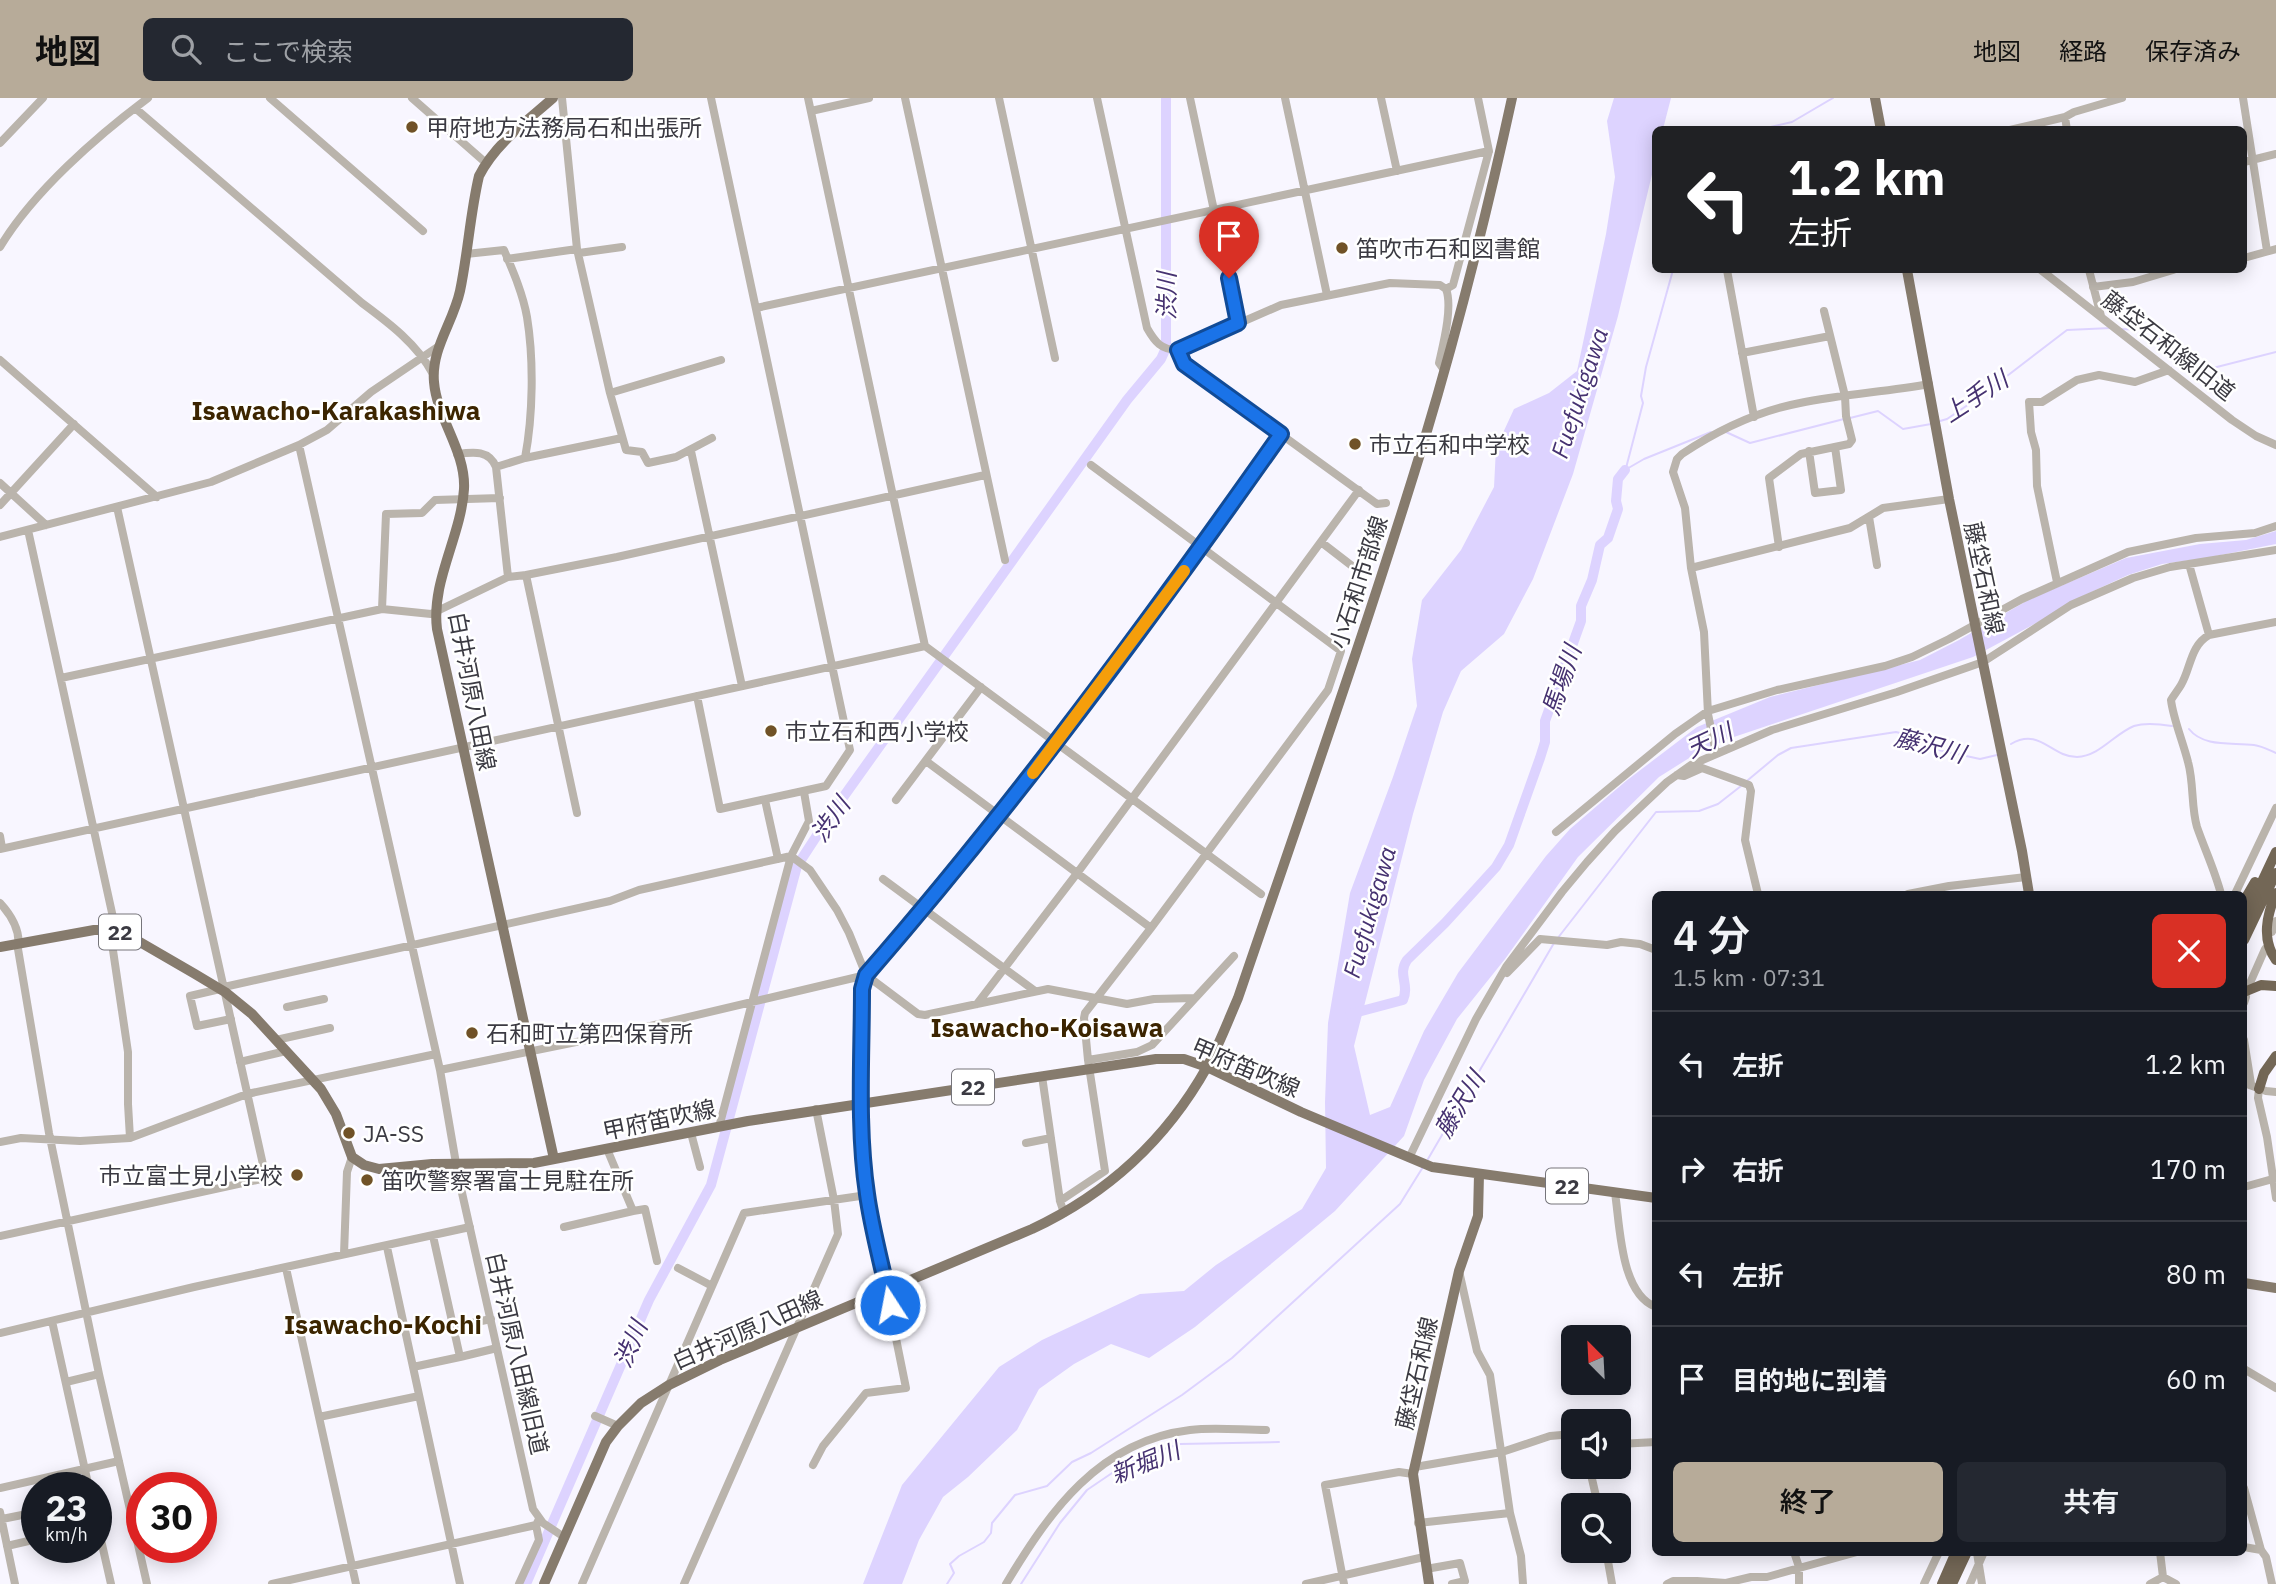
<!DOCTYPE html>
<html lang="ja">
<meta charset="utf-8">
<style>
body{margin:0;font-family:"IBM Plex Sans","Noto Sans JP",sans-serif;background:#242831;color:#f1f3f6;height:100vh;display:flex;flex-direction:column;font-size:26px;white-space:nowrap}
*{box-sizing:border-box;margin:0}
p{font-size:23px;color:#9ea1a6}
.icon{flex:none;width:38px;height:38px;fill:none;stroke:currentColor;stroke-width:2;stroke-linecap:round;stroke-linejoin:round}
.map{position:relative;flex:1;overflow:hidden}
.drawer{position:absolute;left:1652px;top:793px;width:595px;height:665px;display:flex;flex-direction:column;background:#171b24;border-radius:10px;box-shadow:0 4px 18px #0003}
.drawer>*{flex:none}
.banner{position:absolute;left:1652px;top:28px;width:595px;height:147px;border-radius:10px;box-shadow:0 4px 18px #0003;background:#202124;color:#fff;overflow:hidden}
.needle{width:46px;rotate:336deg}
.fabs{position:absolute;left:1561px;top:1227px;display:grid;gap:14px}
.fabs a{display:grid;place-items:center;width:70px;height:70px;border-radius:10px;background:#171b24;box-shadow:0 4px 18px #0003;font-size:35px}
.speed{position:absolute;left:21px;top:1374px;display:flex;gap:14px;font-size:35px;font-weight:700;text-align:center}
.speed>*{display:grid;place-content:center;width:91px;height:91px;border-radius:50%;background:#171b24;box-shadow:0 4px 18px #0003;line-height:1}
.speed small{font-size:18px;font-weight:400}
.speed .limit{border:10px solid #d22;background:#fff;color:#111}
.pin{position:absolute;display:grid;place-items:center;width:60px;height:60px;color:#fff;margin:-72px -30px;border-radius:50% 50% 50% 0;rotate:-45deg;box-shadow:0 0 7px #0007}
.pin .icon{rotate:45deg}
.me{position:absolute;width:77px;margin:-38px;rotate:349deg;stroke-linejoin:round;filter:drop-shadow(0 0 5px #0008)}
.turn{display:flex;align-items:center;gap:24px;height:147px;padding:0 21px;font-size:32px}
.turn .icon{width:91px;height:91px;stroke-width:2.5}
.turn b{display:block;font-size:49px;line-height:60px}
.round{display:grid;place-items:center;flex:none;width:74px;height:74px;border-radius:10px;background:#242831}
.summary{display:flex;align-items:center;justify-content:space-between;height:119px;padding:0 21px}
h1{font-size:42px;font-weight:600;line-height:52px}
.button{display:flex;gap:14px;margin-top:auto;padding:14px 21px}
.button a{flex:1;height:80px;border-radius:10px;background:#b7ab99;color:#111;font-size:28px;font-weight:600;line-height:80px;text-align:center}
.button a+a{background:#242831;color:#f1f3f6}
ul{padding:0;list-style:none}
li{display:flex;align-items:center;gap:21px;height:105px;padding:0 21px;border-top:2px solid #363941}
li div{flex:1}
li b{display:block;font-size:26px}
li em{font-style:normal}
header{display:flex;align-items:center;gap:42px;box-sizing:border-box;height:98px;padding:0 35px;background:#b7ab99;color:#111}
header strong{font-size:33px}
nav{display:flex;gap:38px;margin-inline-start:auto;font-size:24px}
.search{width:490px;height:63px;background:#242831;display:flex;align-items:center;gap:18px;box-sizing:border-box;padding:0 24px;border-radius:10px;color:#9ea1a6;font-size:26px}
.map>svg:first-child{display:block}
</style>
<header>
<strong>地図</strong>
<div class="search"><svg class="icon" aria-label="search" viewBox="0 0 24 24"><circle cx="10" cy="10" r="6"/><path d="M15 15l6 6"/></svg>ここで検索</div>
<nav><a>地図</a><a>経路</a><a>保存済み</a></nav>
</header>
<div class="map">
<svg width="2276" height="1486" viewBox="0 0 2276 1486">
<rect width="100%" height="100%" fill="#f8f6ff"/>
<path fill="#ddd3ff" d="M 1614,0 L 1671,0 L 1663,31 L 1656,32 L 1655,64 L 1618,218 L 1573,376 L 1533,481 L 1504,536 L 1461,573 L 1443,614 L 1413,716 L 1354,948 L 1370,1017 L 1390,1009 L 1424,933 L 1458,875 L 1546,758 L 1570,731 L 1626,683 L 1697,629 L 1770,599 L 1920,562 L 1959,542 L 2030,501 L 2126,460 L 2200,446 L 2246,442 L 2276,433 L 2276,446 L 2206,460 L 2162,466 L 2128,477 L 2074,502 L 2040,523 L 1973,559 L 1728,641 L 1694,657 L 1659,679 L 1578,759 L 1505,861 L 1457,921 L 1424,982 L 1404,1038 L 1335,1113 L 1195,1229 L 1149,1260 L 1111,1246 L 1074,1266 L 1039,1291 L 1017,1332 L 968,1379 L 943,1399 L 919,1442 L 902,1486 L 863,1486 L 902,1387 L 999,1269 L 1042,1242 L 1140,1196 L 1184,1193 L 1216,1167 L 1302,1111 L 1326,1070 L 1325,1004 L 1328,925 L 1350,795 L 1393,679 L 1417,608 L 1412,561 L 1422,502 L 1461,452 L 1494,389 L 1496,350 L 1514,311 L 1549,295 L 1577,273 L 1606,136 L 1615,79 L 1607,23 Z"/>
<g fill="none" stroke-linecap="round" stroke-linejoin="round">
<path stroke="#ddd3ff" stroke-width="2" d="M 1758,32 L 1792,24 L 1833,0
M 2120,231 L 2147,232 L 2199,269 L 2209,271 L 2276,254
M 1850,320 L 1878,313 L 1903,331 L 1931,326
M 1940,323 L 1947,321 L 1981,298 L 2067,232 L 2111,230
M 1726,334 L 1750,345 L 1844,321
M 1626,370 L 1643,305 L 1641,298 L 1646,269 L 1673,172
M 1625,372 L 1644,361 L 1711,334
M 2189,631 C 2204,650 2233,644 2254,647 C 2262,648 2269,652 2276,655
M 2011,646 C 2040,629 2051,659 2077,659 C 2100,658 2114,636 2134,628 C 2146,624 2160,626 2172,628
M 1748,682 L 1778,657 L 1791,650 L 1896,634 L 1908,637 L 1920,648 L 1980,661 L 1997,657
M 1557,841 L 1656,714 L 1699,713 L 1718,706 L 1741,688
M 1428,1061 L 1554,845
M 947,1486 L 954,1475 L 950,1466 L 959,1458 L 984,1444 L 991,1435 L 992,1425 L 1015,1397 L 1047,1388 L 1072,1364 L 1091,1355 L 1182,1297 L 1232,1260 L 1400,1106 L 1423,1069
M 1021,1486 L 1060,1425 L 1087,1392 L 1115,1373 L 1142,1358 L 1180,1346 L 1279,1344"/>
<path stroke="#ddd3ff" stroke-width="10" d="M 1350,916 L 1403,902 C 1410,886 1397,877 1407,862 L 1445,825 L 1496,769 L 1509,747 L 1540,660 L 1545,644 L 1545,623 L 1581,523 L 1581,508 L 1592,482 L 1600,447 L 1608,440 L 1618,411 L 1616,403 L 1618,381 L 1625,372
M 526,1486 L 649,1202 L 711,1087 L 797,768 L 829,719 L 1127,302 L 1161,261 L 1166,250 L 1166,0"/>
<path stroke="#bab4ac" stroke-width="8" d="M 270,0 L 423,133
M 412,0 L 486,65
M 562,0 L 577,151 L 610,295 L 626,352 L 642,354 L 648,365 L 676,359 L 712,340
M 808,0 L 925,548 L 1261,796
M 905,0 L 1005,462
M 999,0 L 1055,260
M 1097,0 L 1147,230 C 1155,244 1161,252 1178,252 L 1281,207 L 1390,185 L 1440,187 L 1446,191
M 1190,0 L 1238,225
M 1285,0 L 1327,197
M 1381,0 L 1397,73
M 2243,0 L 2267,153
M 135,10 L 362,205 C 389,225 417,246 433,276
M 811,13 L 869,0
M 2065,19 L 2067,32
M 2010,32 L 2065,19 L 2074,14 L 2122,0
M 0,45 L 43,0
M 2244,64 L 2276,56
M 0,149 C 33,94 97,38 148,0
M 579,155 L 622,149
M 466,156 L 504,152 C 513,173 523,196 527,219 C 534,262 533,318 525,360
M 2244,160 L 2276,151
M 507,161 L 577,151
M 1727,172 L 1754,319
M 2041,172 L 2232,322 L 2256,338 L 2276,347
M 2089,172 L 2101,218
M 2093,189 L 2133,184 L 2173,172
M 1446,191 L 1453,187 L 1489,53 L 1478,0
M 756,210 L 1489,53
M 1178,252 L 1184,266 L 1377,406 L 1386,405
M 1742,255 L 1830,238
M 0,262 L 157,399
M 1444,272 L 1439,265 C 1443,247 1453,209 1446,191
M 610,295 L 721,262
M 299,347 L 440,972 L 458,1077 L 533,1411 L 543,1425 L 564,1439
M 691,353 L 742,588
M 1809,353 L 1815,395 L 1841,392 L 1835,349
M 457,356 C 474,354 489,352 496,369 L 508,479
M 496,369 L 525,360 L 622,340
M 0,385 L 46,427
M 0,407 L 74,326
M 1869,419 L 1877,467
M 28,432 L 116,833
M 0,439 L 211,384 L 299,347 L 327,332 L 371,294 L 439,248
M 1321,444 L 1356,471
M 1779,449 L 1769,380 L 1801,356 L 1849,346 L 1852,342 L 1846,318 L 1845,298 L 1824,213
M 2189,466 L 2209,537
M 1691,470 L 1850,430 L 1883,410 L 1949,401
M 526,477 L 577,715
M 2057,484 L 2037,388 L 2036,352 L 2031,334 L 2029,304 L 2042,304 L 2077,282 L 2099,277 L 2135,284 L 2169,272
M 382,511 L 386,416 L 422,415 L 435,402 L 500,400
M 61,580 L 382,511 L 431,516 L 508,479 L 526,477 L 617,459 L 985,377
M 697,598 L 720,711 L 826,688 L 850,652 L 711,0
M 1716,655 L 1708,616 L 1704,534 L 1691,470 L 1685,410 L 1673,374 L 1677,361 L 1682,356 C 1718,332 1758,313 1800,305 C 1843,296 1886,294 1929,286
M 926,663 L 1151,830
M 1677,677 L 1684,678 L 1702,670 L 1749,687 L 1751,693 L 1745,742 L 1758,796
M 765,702 L 778,761
M 896,702 L 981,589
M 1556,734 L 1675,636 L 1708,613 L 1777,592 L 1885,568 L 1912,559 L 1949,541 L 2022,501 L 2128,454 L 2196,440 L 2255,435 L 2276,428
M 0,738 L 2,750
M 0,751 L 925,548
M 791,758 L 810,772 L 837,812 L 849,835 L 866,877 L 918,916 L 925,917 L 1048,891 L 1127,906 L 1154,901 L 1195,900
M 883,781 L 1035,893
M 1908,796 L 1949,788 L 2026,779
M 2221,796 C 2215,773 2205,752 2197,729 C 2191,709 2194,685 2188,664 C 2183,644 2173,620 2171,602 C 2174,597 2178,592 2181,587 C 2191,570 2190,548 2209,537 L 2276,524
M 2235,796 L 2276,710
M 0,805 C 11,817 21,834 18,851 L 49,1035 L 99,1276 L 147,1486
M 110,832 L 128,954 L 128,1006 L 130,1040
M 2272,834 L 2276,823
M 1507,875 L 1540,841 L 1607,847 L 1621,844 L 1640,846 L 1656,852
M 2250,885 L 2265,851
M 224,889 L 610,803 L 639,792 L 791,758
M 220,891 L 190,898 L 197,928 L 231,921
M 2244,905 L 2246,899
M 977,906 L 1078,774 L 1359,392
M 287,909 L 324,901
M 276,942 L 330,930
M 2244,942 L 2251,986
M 1088,962 L 1137,954 L 1152,947 L 1234,858
M 240,964 L 286,953
M 440,972 L 625,934 L 866,877
M 1042,978 L 1060,1103 L 1064,1115
M 2244,985 L 2266,993 L 2276,994
M 2259,991 L 2258,1000 L 2267,1039 L 2276,1100
M 719,1029 L 791,758 L 809,723 L 804,694
M 691,1035 L 700,1069
M 0,1044 L 21,1040 L 80,1043 L 130,1040 L 247,996 L 436,956
M 1026,1045 L 1051,1040
M 607,1051 L 633,1113 L 645,1111 L 657,1163
M 1409,1060 L 1476,921 L 1506,869 L 1562,794 L 1587,764 L 1615,733 L 1667,684 L 1691,667 L 1772,632 L 1897,594 L 1983,564 L 2071,507 L 2133,480 L 2170,469 L 2276,452
M 2244,1089 L 2276,1080
M 1615,1095 C 1620,1126 1620,1196 1656,1209
M 1060,1103 L 1105,1073 L 1088,962 L 1084,920 L 1085,915 L 1151,830 L 1328,592 L 1341,553 L 1091,367
M 564,1129 L 633,1113
M 0,1138 L 266,1080 L 117,409
M 433,1138 L 460,1259 L 497,1250
M 387,1149 L 460,1486
M 344,1156 L 347,1074 L 352,1059
M 286,1170 L 356,1486
M 678,1170 L 712,1188
M 1459,1173 L 1477,1253 L 1490,1277 L 1510,1415 L 1521,1458 L 1523,1486
M 52,1223 L 89,1390
M 453,1229 L 491,1221
M 0,1235 L 194,1189 L 470,1129
M 413,1269 L 460,1259
M 2244,1271 L 2276,1290
M 66,1284 L 99,1276
M 595,1318 L 618,1328
M 319,1319 L 419,1298
M 1619,1346 L 1656,1344
M 813,1367 L 823,1348 L 866,1295 L 906,1290 L 867,1097 L 861,1004 L 862,891 L 866,877 C 1016,706 1151,523 1281,336
M 1589,1368 L 1598,1407
M 1415,1369 L 1502,1354 L 1550,1338 L 1573,1336
M 0,1390 L 119,1363
M 2244,1390 L 2261,1452 L 2266,1459 L 2272,1486
M 0,1414 L 15,1486
M 96,1420 L 111,1486
M 2,1421 L 32,1415 L 37,1436
M 1418,1425 L 1510,1415
M 7,1448 L 37,1441
M 2244,1449 L 2261,1452
M 1606,1452 L 1612,1486
M 1794,1454 L 1799,1469 L 1799,1486
M 2160,1454 L 2163,1479
M 1977,1455 L 1982,1486
M 1426,1471 L 1460,1465 L 1465,1483 L 1452,1486
M 272,1486 L 536,1427 L 539,1421
M 519,1486 L 539,1442 L 536,1427
M 582,1486 L 744,1115 L 867,1097
M 684,1486 L 838,1136 L 834,1102 L 816,1011
M 1006,1486 C 1049,1414 1099,1343 1190,1332 C 1214,1329 1241,1332 1266,1332
M 1306,1486 L 1424,1459
M 1344,1486 L 1325,1387 L 1399,1374 L 1413,1376
M 1667,1486 L 1673,1483 L 1697,1483 L 1726,1485 L 1751,1479 L 1767,1479 L 1857,1454
M 1924,1486 L 1939,1454
M 1970,1486 L 1984,1454
M 2150,1486 L 2163,1479 L 2176,1486"/>
<path stroke="#867b6d" stroke-width="10" d="M 553,0 C 527,23 495,46 479,78 C 470,116 468,155 460,193 C 453,225 431,251 434,284 C 437,321 466,353 464,391 C 461,439 431,483 437,531 L 554,1061
M 1875,0 L 1881,32
M 1907,172 L 1949,401 L 2022,753 L 2029,796
M 0,849 L 94,832 L 110,832 L 126,836 L 195,876 L 225,894 L 252,916 L 321,991 L 336,1016 L 352,1059 L 364,1067 L 379,1071 L 432,1066 L 534,1065 L 748,1023 L 1156,961 L 1184,961 L 1207,969 L 1301,1014 L 1432,1069 L 1656,1100
M 2244,1185 L 2276,1190
M 544,1486 L 606,1344 L 618,1328 L 641,1305 L 669,1287 L 720,1262 L 1032,1131 C 1107,1096 1166,1042 1207,969 C 1219,947 1228,923 1238,900 C 1301,715 1367,530 1424,343 C 1458,230 1487,115 1512,0
M 1429,1486 L 1413,1376 L 1459,1173 L 1478,1118 L 1479,1076"/>
<path stroke="#736756" stroke-width="10" d="M 2276,795 C 2267,817 2261,841 2276,862
M 2244,803 L 2255,784
M 2244,822 L 2276,754
M 2244,842 L 2276,775
M 2244,894 L 2261,887 L 2276,888
M 2259,991 L 2264,975 L 2276,958
M 1942,1486 L 1956,1454
M 1952,1486 L 1967,1454"/>
</g>
<g fill="none" stroke-linecap="round" stroke-linejoin="round">
<g stroke="#114b97" stroke-width="18">
<path id="route" d="M 890,1207 C 883,1170 872,1133 867,1096 C 857,1029 862,958 862,891 L 866,877 C 1015,706 1150,522 1281,336 L 1184,266 L 1178,252 L 1238,225 L 1229,180"/>
</g>
<use href="#route" stroke="#1a73e8" stroke-width="12"/>
<path stroke="#f59e0b" stroke-width="12" d="M 1033,675 L 1184,473"/>
</g>
<g fill="#705227" stroke="#fff" stroke-width="2.5">
<circle cx="412" cy="29" r="7"/>
<circle cx="1342" cy="150" r="7"/>
<circle cx="1355" cy="346" r="7"/>
<circle cx="771" cy="633" r="7"/>
<circle cx="472" cy="935" r="7"/>
<circle cx="349" cy="1035" r="7"/>
<circle cx="297" cy="1077" r="7"/>
<circle cx="367" cy="1082" r="7"/>
</g>
<g text-anchor="middle" dominant-baseline="central" stroke-width="5" stroke-linejoin="round" paint-order="stroke">
<g fill="#fff" stroke="#76757b" stroke-width="2">
<rect x="99" y="816.5" width="42" height="35" rx="5"/>
<rect x="952" y="971.5" width="42" height="35" rx="5"/>
<rect x="1546" y="1070.5" width="42" height="35" rx="5"/>
</g>
<g font-size="21" font-weight="bold" fill="#3b3a42">
<text x="120" y="834">22</text>
<text x="973" y="989">22</text>
<text x="1567" y="1088">22</text>
</g>
<g font-size="23" fill="#3b3a42" stroke="#fff" text-anchor="start">
<text x="426" y="29">甲府地方法務局石和出張所</text>
<text x="1356" y="150">笛吹市石和図書館</text>
<text x="1369" y="346">市立石和中学校</text>
<text x="785" y="633">市立石和西小学校</text>
<text x="486" y="935">石和町立第四保育所</text>
<text x="363" y="1035">JA-SS</text>
<text x="283" y="1077" text-anchor="end">市立富士見小学校</text>
<text x="381" y="1082">笛吹警察署富士見駐在所</text>
</g>
<g font-size="23" fill="#3b3a42" stroke="#fff">
<text transform="translate(2169 247) rotate(38)">藤垈石和線旧道</text>
<text transform="translate(1985 480) rotate(78)">藤垈石和線</text>
<text transform="translate(1358 484) rotate(-72)">小石和市部線</text>
<text transform="translate(473 593) rotate(79)">白井河原八田線</text>
<text transform="translate(1246 969) rotate(23)">甲府笛吹線</text>
<text transform="translate(659 1021) rotate(-12)">甲府笛吹線</text>
<text transform="translate(747 1231) rotate(-24)">白井河原八田線</text>
<text transform="translate(518 1255) rotate(77)">白井河原八田線旧道</text>
<text transform="translate(1416 1275) rotate(-77)">藤垈石和線</text>
</g>
<g font-size="24" font-style="italic" fill="#463271" stroke="#fff">
<text transform="translate(1166 198) rotate(-90)">渋川</text>
<text transform="translate(1579 295) rotate(-72)">Fuefukigawa</text>
<text transform="translate(1975 298) rotate(-33)">上手川</text>
<text transform="translate(1561 582) rotate(-71)">馬場川</text>
<text transform="translate(1709 642) rotate(-25)">天川</text>
<text transform="translate(1930 647) rotate(15)">藤沢川</text>
<text transform="translate(830 721) rotate(-55)">渋川</text>
<text transform="translate(1369 814) rotate(-74)">Fuefukigawa</text>
<text transform="translate(1459 1006) rotate(-59)">藤沢川</text>
<text transform="translate(630 1246) rotate(-67)">渋川</text>
<text transform="translate(1145 1364) rotate(-22)">新堀川</text>
</g>
<g font-size="26" font-weight="bold" fill="#3c2500" stroke="#fff">
<text x="336" y="312">Isawacho-Karakashiwa</text>
<text x="1047" y="929">Isawacho-Koisawa</text>
<text x="383" y="1226">Isawacho-Kochi</text>
</g>
</g>
</svg>
<div class="fabs">
<a><svg class="needle" viewBox="-14 -14 28 28"><path d="M0-13l5 13h-10z" fill="#e53935"/><path d="M0 13l5-13h-10z" fill="#9ea1a6"/></svg></a>
<a><svg class="icon" aria-label="sound" viewBox="0 0 24 24"><path d="M4 9h4l5-4v14l-5-4H4zM17 9q2 3 0 6"/></svg></a>
<a><svg class="icon" aria-label="search" viewBox="0 0 24 24"><circle cx="10" cy="10" r="6"/><path d="M15 15l6 6"/></svg></a>
</div>
<div class="speed"><div>23<small>km/h</small></div><div class="limit">30</div></div>
<div class="pin" style="left:1229px;top:180px;background:#d93025"><svg class="icon" aria-label="arrive" viewBox="0 0 24 24"><path d="M6 21V4h12l-3 4 3 4H6"/></svg></div>
<svg class="me" style="left:890px;top:1207px" viewBox="-20 -20 40 40"><circle r="17" fill="#1a73e8" stroke="#fff" stroke-width="3"/><path d="M0-11L8 9 0 5-8 9z" fill="#fff"/></svg>
<div class="banner">
<div class="turn"><svg class="icon" aria-label="left" viewBox="0 0 24 24"><path d="M17 20v-9H6M10 6l-5 5 5 5"/></svg><div><b>1.2 km</b>左折</div></div>
</div>
<section class="drawer">
<div class="summary"><div><h1>4 分</h1><p>1.5 km · 07:31</p></div><a class="round" style="background:#d93025;color:#fff"><svg class="icon" aria-label="close" viewBox="0 0 24 24"><path d="M6 6l12 12M18 6L6 18"/></svg></a></div>
<ul>
<li><svg class="icon" aria-label="left" viewBox="0 0 24 24"><path d="M17 20v-9H6M10 6l-5 5 5 5"/></svg><div><b>左折</b></div><em>1.2 km</em></li>
<li><svg class="icon" aria-label="right" viewBox="0 0 24 24"><path d="M7 20v-9h11M14 6l5 5-5 5"/></svg><div><b>右折</b></div><em>170 m</em></li>
<li><svg class="icon" aria-label="left" viewBox="0 0 24 24"><path d="M17 20v-9H6M10 6l-5 5 5 5"/></svg><div><b>左折</b></div><em>80 m</em></li>
<li><svg class="icon" aria-label="arrive" viewBox="0 0 24 24"><path d="M6 21V4h12l-3 4 3 4H6"/></svg><div><b>目的地に到着</b></div><em>60 m</em></li>
</ul>
<div class="button"><a>終了</a><a>共有</a></div>
</section>
</div>
